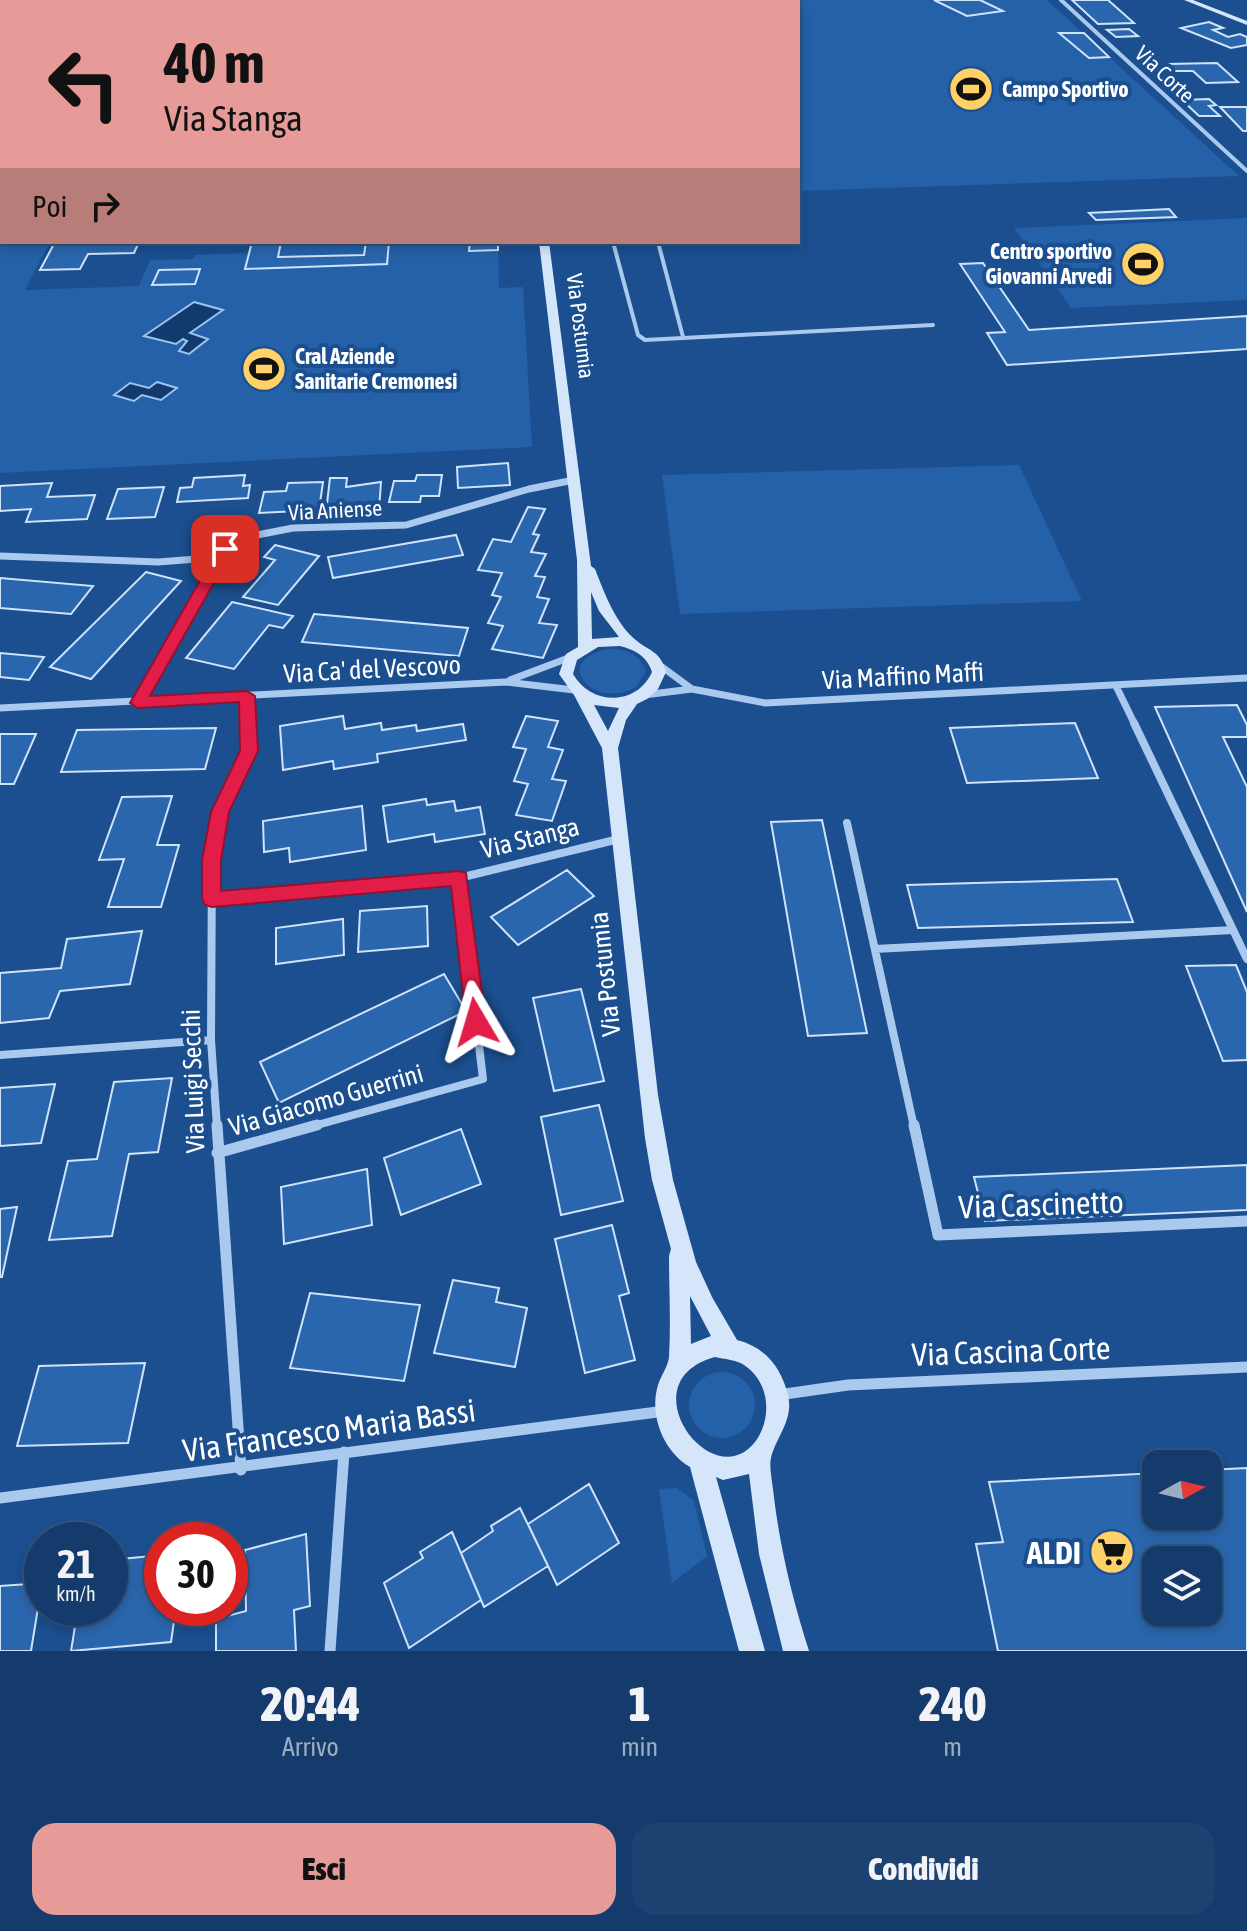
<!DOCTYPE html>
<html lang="it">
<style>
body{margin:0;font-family:"Asap Condensed",sans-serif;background:#1d4271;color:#f1f3f6;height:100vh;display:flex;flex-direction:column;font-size:30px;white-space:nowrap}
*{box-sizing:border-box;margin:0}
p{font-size:26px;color:#9dadc1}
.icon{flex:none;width:44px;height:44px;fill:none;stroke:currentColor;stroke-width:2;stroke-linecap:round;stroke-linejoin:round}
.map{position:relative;height:1651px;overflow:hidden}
.drawer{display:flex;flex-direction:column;background:#143b6b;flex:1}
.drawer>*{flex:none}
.guide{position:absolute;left:0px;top:0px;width:800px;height:244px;box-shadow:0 4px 12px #0003,0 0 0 2px #33557e;background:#e69b98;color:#111;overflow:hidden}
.needle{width:52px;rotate:82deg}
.tools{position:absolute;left:1142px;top:1450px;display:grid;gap:16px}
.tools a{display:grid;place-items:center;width:80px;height:80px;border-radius:16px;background:#143b6b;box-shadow:0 4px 12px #0003,0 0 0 2px #33557e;font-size:40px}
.speed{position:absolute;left:24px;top:1522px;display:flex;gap:16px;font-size:40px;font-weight:700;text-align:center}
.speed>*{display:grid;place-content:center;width:104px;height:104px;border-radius:50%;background:#143b6b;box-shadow:0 4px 12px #0003,0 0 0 2px #33557e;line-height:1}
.speed small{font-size:20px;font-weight:400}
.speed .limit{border:12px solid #d22;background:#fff;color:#111}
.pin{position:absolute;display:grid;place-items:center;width:68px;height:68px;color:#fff;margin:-34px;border-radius:16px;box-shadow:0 4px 12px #0006}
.me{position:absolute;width:88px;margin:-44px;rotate:353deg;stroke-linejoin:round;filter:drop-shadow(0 0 6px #0008)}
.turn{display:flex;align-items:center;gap:28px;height:168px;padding:0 32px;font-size:36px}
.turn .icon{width:104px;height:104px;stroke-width:2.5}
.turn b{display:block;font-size:56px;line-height:68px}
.then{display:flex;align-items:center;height:76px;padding:0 32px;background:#0003;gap:16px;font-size:30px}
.eta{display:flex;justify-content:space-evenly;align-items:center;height:136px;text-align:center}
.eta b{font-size:48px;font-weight:800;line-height:56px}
.primary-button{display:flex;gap:16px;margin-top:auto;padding:16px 32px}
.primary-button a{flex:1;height:92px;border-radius:24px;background:#e69b98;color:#111;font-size:32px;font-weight:800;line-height:92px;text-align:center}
.primary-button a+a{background:#1d4271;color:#f1f3f6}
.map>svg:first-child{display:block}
</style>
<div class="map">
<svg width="1247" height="1651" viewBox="0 0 1247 1651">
<rect width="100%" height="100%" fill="#1b4f8f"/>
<path fill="#2461a8" d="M 756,0 L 1047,0 L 1239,176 L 798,191 L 798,2 L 743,2 Z
M 1247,218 L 1247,300 L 1071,308 L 1014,228 Z
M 0,232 L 2,242 L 50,242 L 25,290 L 139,286 L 150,260 L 193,259 L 196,255 L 249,253 L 252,242 L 498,242 L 499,288 L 523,287 L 532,447 L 0,473 Z
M 1019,465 L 1082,601 L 680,614 L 662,475 Z
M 609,649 C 626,649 641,654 646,672 L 635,688 C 590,710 551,659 609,649 Z
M689 1405a33 33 0 1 1 66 0a33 33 0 1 1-66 0Z
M 677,1488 L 694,1501 L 707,1556 L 672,1583 L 659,1489 Z"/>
<path fill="#123a6d" stroke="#9cc4f0" stroke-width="2" d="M 194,302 L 223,310 L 190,333 L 208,339 L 189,354 L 179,351 L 187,341 L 183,339 L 176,344 L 144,336 Z
M 157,382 L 177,388 L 161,400 L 142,395 L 134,401 L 114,395 L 130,383 L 149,388 Z"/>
<path fill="#2a66ad" stroke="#cfe3fa" stroke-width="2" fill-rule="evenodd" d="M 934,0 L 980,0 L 1003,11 L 967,16 Z
M 1072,0 L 1108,0 L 1134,23 L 1098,24 Z
M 1209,22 L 1223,28 L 1213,30 L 1228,37 L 1240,34 L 1247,37 L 1247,45 L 1231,48 L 1181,28 Z
M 1129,29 L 1138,36 L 1116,37 L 1107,30 Z
M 1059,33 L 1084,33 L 1109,57 L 1089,58 Z
M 1217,63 L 1238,82 L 1206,83 L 1193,71 L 1175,71 L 1168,64 Z
M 1209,99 L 1216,105 L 1209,106 L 1220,116 L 1199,116 L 1182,100 Z
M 1220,107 L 1247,107 L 1247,131 L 1243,131 Z
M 1169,209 L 1176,217 L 1096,220 L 1089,213 Z
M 55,242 L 139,242 L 134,253 L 88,254 L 80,269 L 40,270 Z
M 252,242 L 281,242 L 278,257 L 364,255 L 366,242 L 389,242 L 387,264 L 245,269 Z
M 470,242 L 498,242 L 498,250 L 469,251 Z
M 983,263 L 1029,330 L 1247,316 L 1247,349 L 1007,365 L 987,333 L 1005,332 L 960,264 Z
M 200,269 L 195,284 L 152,285 L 159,270 Z
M 508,463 L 510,485 L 458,488 L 457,467 Z
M 245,475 L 243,486 L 250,485 L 248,498 L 177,502 L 180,488 L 192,487 L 194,478 Z
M 417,475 L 442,475 L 439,496 L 421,496 L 420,502 L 389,502 L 394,481 L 415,481 Z
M 330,478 L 347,478 L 346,487 L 381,482 L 379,510 L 326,512 Z
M 323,482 L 319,510 L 259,513 L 264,492 L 286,491 L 288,483 Z
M 52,483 L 47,497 L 95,495 L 87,519 L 26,522 L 31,509 L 0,511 L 0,486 Z
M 164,487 L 155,517 L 107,519 L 118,489 Z
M 528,507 L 545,509 L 533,534 L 539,535 L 531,552 L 546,554 L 535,576 L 545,577 L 537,597 L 549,599 L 539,623 L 557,625 L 543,658 L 492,649 L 503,626 L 488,623 L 501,597 L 492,595 L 502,573 L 478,570 L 493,539 L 511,542 Z
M 456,535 L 463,555 L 333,578 L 328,557 Z
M 275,545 L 319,556 L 278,605 L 243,597 L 275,560 L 264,557 Z
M 146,572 L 181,581 L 91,679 L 50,667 Z
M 0,578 L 93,586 L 71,614 L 0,608 Z
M 232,602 L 293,616 L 283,628 L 269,625 L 234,669 L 186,658 Z
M 314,614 L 468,628 L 459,656 L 302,642 Z
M 0,653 L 44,657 L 29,680 L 0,677 Z
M 1237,705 L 1247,725 L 1247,737 L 1223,737 L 1247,787 L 1247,912 L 1155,707 Z
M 343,716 L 345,729 L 381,723 L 382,730 L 416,725 L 417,731 L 463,724 L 466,740 L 377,754 L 378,762 L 334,769 L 333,761 L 283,770 L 280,726 Z
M 526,716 L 558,721 L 548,747 L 563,750 L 552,779 L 566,781 L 552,821 L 516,815 L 528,784 L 514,781 L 526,749 L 513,747 Z
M 1075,723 L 1098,778 L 967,783 L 950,728 Z
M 216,728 L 205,769 L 61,772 L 77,730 Z
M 0,734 L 36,734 L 14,784 L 0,784 Z
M 172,796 L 157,845 L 179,845 L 161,907 L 108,907 L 124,859 L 99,860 L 122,797 Z
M 426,799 L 427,805 L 454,801 L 456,811 L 480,807 L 485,834 L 435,842 L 434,834 L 388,842 L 383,806 Z
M 362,806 L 366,850 L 290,862 L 289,848 L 264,852 L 263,821 Z
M 822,820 L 867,1033 L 808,1036 L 771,822 Z
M 567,870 L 594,896 L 518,945 L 491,917 Z
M 1117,879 L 1133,922 L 918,928 L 907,885 Z
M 427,906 L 428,946 L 358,952 L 360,911 Z
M 343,919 L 344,955 L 276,964 L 276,928 Z
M 142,931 L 130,984 L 60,991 L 49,1018 L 0,1023 L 0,973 L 61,968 L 67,939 Z
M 1236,965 L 1247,992 L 1247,1060 L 1223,1061 L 1186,966 Z
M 444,974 L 466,1011 L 279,1103 L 260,1062 Z
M 581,989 L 604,1081 L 554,1091 L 533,998 Z
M 172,1078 L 158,1152 L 129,1154 L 112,1236 L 49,1240 L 68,1161 L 97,1159 L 114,1082 Z
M 55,1084 L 41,1143 L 0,1146 L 0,1088 Z
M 599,1105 L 623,1201 L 561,1215 L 541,1117 Z
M 461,1129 L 481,1184 L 401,1215 L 384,1158 Z
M 1247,1165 L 1247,1210 L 985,1221 L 974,1177 Z
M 367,1169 L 372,1225 L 284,1244 L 281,1187 Z
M 17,1207 L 2,1277 L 0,1277 L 0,1209 Z
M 612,1225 L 629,1293 L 619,1296 L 635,1360 L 585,1373 L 555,1239 Z
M 453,1280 L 499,1288 L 496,1302 L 527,1308 L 515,1367 L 434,1353 Z
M 310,1293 L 420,1305 L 404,1381 L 290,1368 Z
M 145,1363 L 128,1443 L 17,1446 L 39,1366 Z
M 1247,1468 L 1247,1651 L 998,1651 L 976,1544 L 1003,1542 L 989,1482 L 1156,1473 L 1156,1516 L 1208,1516 L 1208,1470 ZM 1156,1560 L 1208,1560 L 1208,1612 L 1156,1612 Z
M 589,1484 L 619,1543 L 557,1585 L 528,1524 Z
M 520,1508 L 548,1566 L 484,1607 L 461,1553 L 493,1531 L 491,1526 Z
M 452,1532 L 481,1600 L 409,1648 L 384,1583 L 423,1558 L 420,1552 Z
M 306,1534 L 310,1606 L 294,1610 L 296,1651 L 216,1651 L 216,1619 L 246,1611 L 245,1550 Z
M 162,1555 L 162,1608 L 176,1608 L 171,1642 L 71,1651 L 78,1608 L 110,1608 L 110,1560 Z
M 42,1583 L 31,1651 L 0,1651 L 0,1586 Z"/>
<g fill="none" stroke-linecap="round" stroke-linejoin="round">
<path stroke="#a9c9ee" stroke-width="3" d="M 225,2 L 244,2"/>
<path stroke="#a9c9ee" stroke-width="4" d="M 613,242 L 638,335 L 645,340 L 933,325
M 658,242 L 683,337"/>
<path stroke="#a9c9ee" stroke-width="4" d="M 1061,0 L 1247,171
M 0,1 L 3,0"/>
<path stroke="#a9c9ee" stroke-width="7" d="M 0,556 L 158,562 L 197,559 L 257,535 L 293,528 L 406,525 L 529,489 L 574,480
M 658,664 L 692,689
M 510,680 L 571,657
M 1116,686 L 1135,725
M 644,695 L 692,689 L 765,703 L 1247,678
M 247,696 L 248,725
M 138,703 L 225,549
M 0,708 L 506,682 L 574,690"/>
<path stroke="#a9c9ee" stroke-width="8" d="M 1134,723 L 1247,959
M 847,823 L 914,1127
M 212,899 L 459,878 L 619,839
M 875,949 L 1233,930
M 0,1055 L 211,1040
M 217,1127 L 211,1040 L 212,860 L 220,812 L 249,751 L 248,723
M 310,1127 L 483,1079 L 459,878"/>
<path stroke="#a9c9ee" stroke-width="11" d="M 217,1125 L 241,1470
M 914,1125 L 938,1235 L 1247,1221
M 217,1153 L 317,1125
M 778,1395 L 848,1385 L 1247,1367
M 0,1498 L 665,1411
M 330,1651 L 344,1452"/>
<path fill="#d6e6fa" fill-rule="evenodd" d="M 505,0 L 511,0 L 511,2 L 505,2 Z
M 1184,0 L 1193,0 L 1247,21 L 1247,25 Z
M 539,242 L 549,242 L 591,566 L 595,569 C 604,592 616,625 637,641 C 651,652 660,651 666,672 L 658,689 L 647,699 L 637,704 L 626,720 L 618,748 L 658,1095 L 673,1180 L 696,1262 L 712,1297 L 737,1340 C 765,1347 781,1367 788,1395 C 794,1420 776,1437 771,1458 C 769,1466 772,1480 773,1489 C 779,1544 792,1598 809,1651 L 783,1651 L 759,1554 L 749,1474 L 723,1480 L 716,1477 L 765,1651 L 739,1651 L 690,1467 C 663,1451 649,1415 658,1385 C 661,1376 668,1366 669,1357 C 671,1323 669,1289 669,1256 L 671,1249 L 652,1180 L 645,1138 L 602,748 L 574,695 L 559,674 L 566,654 L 578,647 L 577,560 ZM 591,592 L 599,611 L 619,637 L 592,639 ZM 620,646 C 635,650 647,656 652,672 C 637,706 591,706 573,674 L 577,660 L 598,647 ZM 594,705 L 619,708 L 608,731 ZM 690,1296 L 711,1336 L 691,1344 ZM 715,1357 C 724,1359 737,1360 744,1365 C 768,1381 772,1412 759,1436 C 718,1505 623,1382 715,1357 Z"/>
</g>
<path fill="#e11d48" stroke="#92132f" stroke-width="2" d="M 225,544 L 233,549 L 150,696 L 247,691 L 255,696 L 258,751 L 229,812 L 221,860 L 221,891 L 459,871 L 466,873 L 486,1022 L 483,1028 L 476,1031 L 469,1028 L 466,1022 L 451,886 L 212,907 L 205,905 L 202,899 L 202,860 L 211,812 L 240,751 L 239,702 L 138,708 L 130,703 L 218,549 Z"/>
<defs>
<g id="stadium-disc" transform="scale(2.3)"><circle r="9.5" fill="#ffd166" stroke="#1b4f8f"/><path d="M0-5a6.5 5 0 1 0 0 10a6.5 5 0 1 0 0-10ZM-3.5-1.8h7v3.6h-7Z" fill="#111"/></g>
<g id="supermarket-disc" transform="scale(2.3)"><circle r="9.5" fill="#ffd166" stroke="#1b4f8f"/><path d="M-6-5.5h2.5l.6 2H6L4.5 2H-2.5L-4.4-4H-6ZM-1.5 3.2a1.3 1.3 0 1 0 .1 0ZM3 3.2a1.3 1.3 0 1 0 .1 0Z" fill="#111"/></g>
</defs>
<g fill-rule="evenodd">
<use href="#stadium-disc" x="971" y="89"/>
<use href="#stadium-disc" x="1143" y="264"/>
<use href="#stadium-disc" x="264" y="369"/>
<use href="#supermarket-disc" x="1112" y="1552"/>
</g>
<g text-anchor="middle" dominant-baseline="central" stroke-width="8" stroke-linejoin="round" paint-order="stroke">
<g font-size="22" fill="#fff" stroke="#1b4f8f">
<text transform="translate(1165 74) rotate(43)">Via Corte</text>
<text transform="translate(581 326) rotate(83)">Via Postumia</text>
<text transform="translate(335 510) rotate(-3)">Via Aniense</text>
</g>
<g font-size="22" font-weight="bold" fill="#fff" stroke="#1b4f8f" text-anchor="start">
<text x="1002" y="89">Campo Sportivo</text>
<text x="1112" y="251" text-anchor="end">Centro sportivo<tspan x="1112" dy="25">Giovanni Arvedi</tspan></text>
<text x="295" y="356">Cral Aziende<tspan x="295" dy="25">Sanitarie Cremonesi</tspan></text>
</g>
<g font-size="26" fill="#fff" stroke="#1b4f8f">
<text transform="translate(372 669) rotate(-3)">Via Ca' del Vescovo</text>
<text transform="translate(903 676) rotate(-3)">Via Maffino Maffi</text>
<text transform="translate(530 838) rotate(-14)">Via Stanga</text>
<text transform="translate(605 974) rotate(-96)">Via Postumia</text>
<text transform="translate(193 1081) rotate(-92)">Via Luigi Secchi</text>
<text transform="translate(326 1100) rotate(-16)">Via Giacomo Guerrini</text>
</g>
<g font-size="32" fill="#fff" stroke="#1b4f8f">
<text transform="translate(1041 1204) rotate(-2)">Via Cascinetto</text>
<text transform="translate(1011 1351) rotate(-2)">Via Cascina Corte</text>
<text transform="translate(329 1430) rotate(-8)">Via Francesco Maria Bassi</text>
</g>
<g font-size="32" font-weight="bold" fill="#fff" stroke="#1b4f8f" text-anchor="end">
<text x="1081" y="1552">ALDI</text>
</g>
</g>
</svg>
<div class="tools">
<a><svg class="needle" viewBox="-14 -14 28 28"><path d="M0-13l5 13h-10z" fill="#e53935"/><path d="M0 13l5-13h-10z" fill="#9dadc1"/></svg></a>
<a><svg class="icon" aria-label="layers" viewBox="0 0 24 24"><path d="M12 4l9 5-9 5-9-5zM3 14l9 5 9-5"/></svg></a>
</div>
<div class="speed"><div>21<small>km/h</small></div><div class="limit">30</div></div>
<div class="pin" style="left:225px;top:549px;background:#d93025"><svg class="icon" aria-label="arrive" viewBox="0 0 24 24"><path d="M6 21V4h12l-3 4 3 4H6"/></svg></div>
<svg class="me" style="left:476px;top:1022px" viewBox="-20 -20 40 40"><path d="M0-17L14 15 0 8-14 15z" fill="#e11d48" stroke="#fff" stroke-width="4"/></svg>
<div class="guide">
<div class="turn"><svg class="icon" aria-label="left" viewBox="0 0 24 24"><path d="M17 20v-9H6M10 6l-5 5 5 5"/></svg><div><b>40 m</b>Via Stanga</div></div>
<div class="then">Poi<svg class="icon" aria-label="right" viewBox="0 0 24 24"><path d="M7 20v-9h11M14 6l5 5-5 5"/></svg></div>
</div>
</div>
<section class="drawer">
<div class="eta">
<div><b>20:44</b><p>Arrivo</p></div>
<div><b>1</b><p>min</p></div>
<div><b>240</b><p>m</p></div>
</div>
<div class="primary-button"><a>Esci</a><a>Condividi</a></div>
</section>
